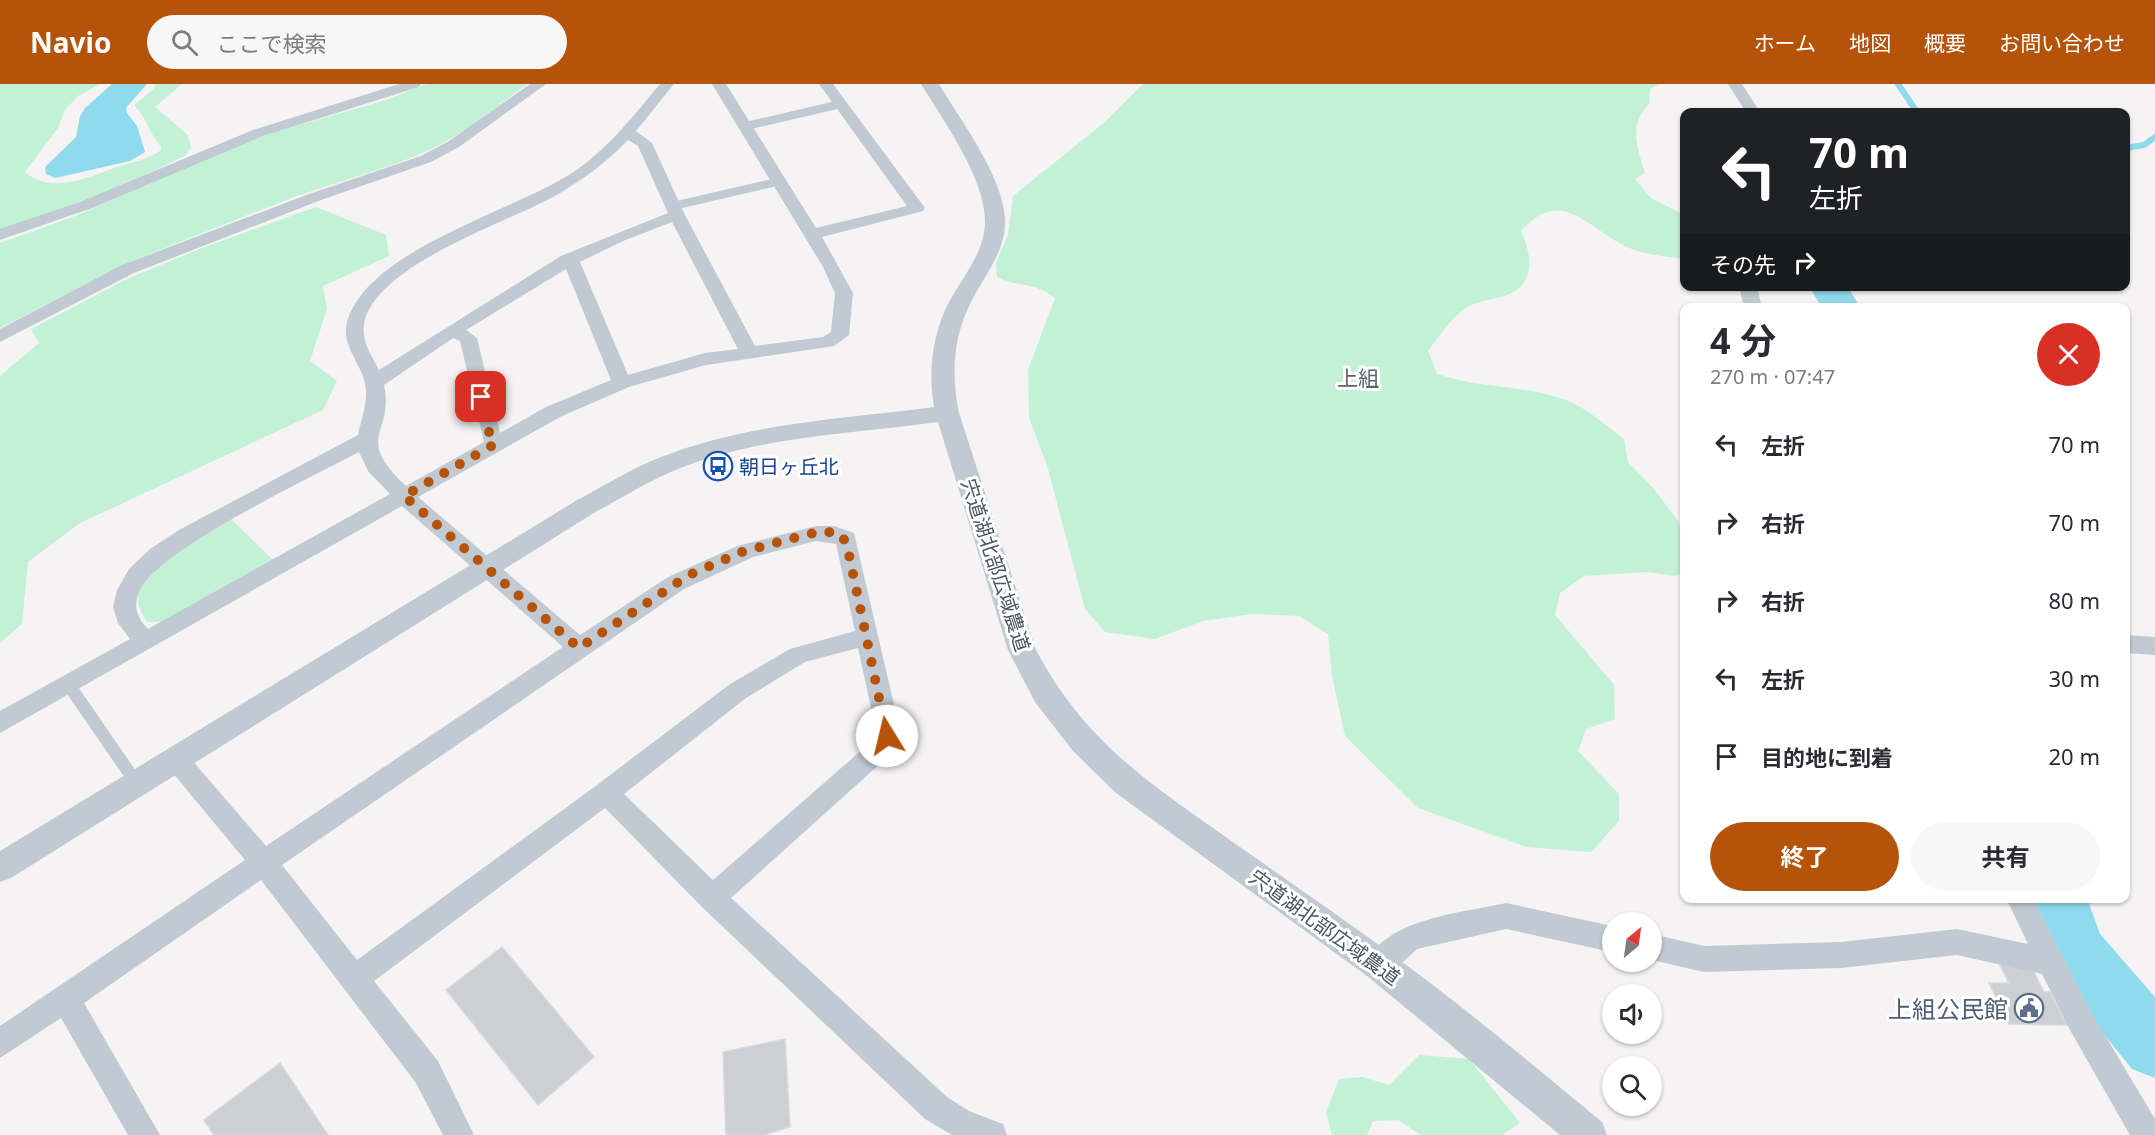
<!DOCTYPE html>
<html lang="ja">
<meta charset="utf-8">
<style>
body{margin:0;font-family:"Noto Sans","Noto Sans JP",sans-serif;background:#f7f7f7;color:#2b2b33;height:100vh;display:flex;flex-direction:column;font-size:22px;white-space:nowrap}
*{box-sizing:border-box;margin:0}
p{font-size:20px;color:#7c7c81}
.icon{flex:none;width:33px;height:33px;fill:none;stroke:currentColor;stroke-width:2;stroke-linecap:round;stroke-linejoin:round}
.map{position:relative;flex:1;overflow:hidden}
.details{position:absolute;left:1680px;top:219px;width:450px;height:600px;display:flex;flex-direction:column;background:#fff;border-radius:12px;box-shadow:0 2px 4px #0004}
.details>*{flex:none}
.guide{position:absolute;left:1680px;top:24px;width:450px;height:183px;border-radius:12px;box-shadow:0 2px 4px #0004;background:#202124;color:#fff;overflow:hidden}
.needle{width:39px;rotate:29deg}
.buttons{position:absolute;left:1602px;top:828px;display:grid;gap:12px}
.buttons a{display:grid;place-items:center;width:60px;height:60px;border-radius:50%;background:#fff;box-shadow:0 2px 4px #0004;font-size:30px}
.pin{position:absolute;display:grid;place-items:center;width:51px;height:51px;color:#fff;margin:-26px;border-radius:12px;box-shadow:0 3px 9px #0006}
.me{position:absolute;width:66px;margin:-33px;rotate:351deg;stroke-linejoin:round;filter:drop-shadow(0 0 4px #0008)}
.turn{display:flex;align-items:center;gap:21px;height:126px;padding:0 30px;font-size:27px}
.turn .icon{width:78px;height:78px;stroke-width:2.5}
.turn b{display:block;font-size:42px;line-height:51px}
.then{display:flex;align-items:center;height:57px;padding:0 30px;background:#0003;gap:12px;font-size:22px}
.round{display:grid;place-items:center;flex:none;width:63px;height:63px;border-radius:32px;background:#f7f7f7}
.overview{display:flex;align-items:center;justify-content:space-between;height:102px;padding:0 30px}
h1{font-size:36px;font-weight:700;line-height:45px}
.primary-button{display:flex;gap:12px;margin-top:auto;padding:12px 30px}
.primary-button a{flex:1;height:69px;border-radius:36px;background:#b45309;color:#fff;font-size:24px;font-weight:700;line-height:69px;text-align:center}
.primary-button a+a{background:#f7f7f7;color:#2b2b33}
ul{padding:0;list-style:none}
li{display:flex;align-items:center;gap:18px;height:78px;padding:0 30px}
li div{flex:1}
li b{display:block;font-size:22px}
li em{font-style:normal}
header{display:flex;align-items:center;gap:36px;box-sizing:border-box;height:84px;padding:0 30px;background:#b45309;color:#fff}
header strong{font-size:28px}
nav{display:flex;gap:33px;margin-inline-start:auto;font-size:21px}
.search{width:420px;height:54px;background:#f7f7f7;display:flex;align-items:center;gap:15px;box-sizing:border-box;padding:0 21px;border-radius:33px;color:#7c7c81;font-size:22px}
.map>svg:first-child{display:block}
</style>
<header>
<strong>Navio</strong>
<div class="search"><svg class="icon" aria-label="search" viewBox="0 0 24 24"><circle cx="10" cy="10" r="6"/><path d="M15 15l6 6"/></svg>ここで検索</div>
<nav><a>ホーム</a><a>地図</a><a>概要</a><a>お問い合わせ</a></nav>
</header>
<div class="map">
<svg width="2155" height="1051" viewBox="0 0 2155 1051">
<rect width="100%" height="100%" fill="#f5f3f3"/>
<path fill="#c3f1d5" d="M 0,0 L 100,0 L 78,12 L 65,26 L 58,44 L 25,88 C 52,111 88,93 117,83 C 132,78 148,76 161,66 L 161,62 C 148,49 147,33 134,21 L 154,5 L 155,0 L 182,0 L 155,23 L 188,51 L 191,63 L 185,72 L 112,106 L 0,147 Z
M 427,0 L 527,0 L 471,42 L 434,64 L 401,78 L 291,114 L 127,179 L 0,244 L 0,159 L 75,132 L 220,68 L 272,49 L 389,15 Z
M 1143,0 L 1660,0 L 1650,5 L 1649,20 C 1628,42 1637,62 1645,89 L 1635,95 L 1651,114 L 1684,131 L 1684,175 C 1664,172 1644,171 1625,162 C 1586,142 1560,102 1521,147 C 1532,172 1537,201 1504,212 C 1491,216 1475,217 1464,225 C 1450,236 1439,252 1428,267 L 1437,290 C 1477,304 1522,301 1563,315 C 1585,322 1606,342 1624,355 L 1628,378 L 1654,405 L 1678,437 L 1684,455 L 1684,489 L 1675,492 L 1647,488 L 1584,492 L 1560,509 L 1555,531 L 1614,601 L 1615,635 L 1586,645 L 1578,667 L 1619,710 L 1619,737 L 1591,768 L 1527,763 L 1418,724 L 1345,652 L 1332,592 L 1328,550 L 1299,532 L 1252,530 L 1203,537 L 1155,555 L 1105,548 L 1085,525 L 1047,381 L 1029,334 L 1028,286 L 1055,214 C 1029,195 1021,205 997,193 L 996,179 L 1008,151 L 1013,112 L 1105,38 Z
M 316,123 L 386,151 L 389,172 L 323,202 L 327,225 L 310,277 L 337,297 L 323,326 L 80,439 L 28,478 L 22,540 L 0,559 L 0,292 L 39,259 L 31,245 L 129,194 L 202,164 Z
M 231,435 L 275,478 L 165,538 L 147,538 C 144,532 138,524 138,517 C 136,482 205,450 231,435 Z
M 1419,971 L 1469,975 L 1520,1039 L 1502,1051 L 1421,1051 L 1398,1036 L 1373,1037 L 1367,1051 L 1332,1051 L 1326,1028 L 1339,995 L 1363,993 L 1389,1001 Z"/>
<path fill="#90daee" d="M 112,0 L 147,0 L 126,24 L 127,29 L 137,42 L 145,68 L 130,77 L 55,94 L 46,90 L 45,83 L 76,53 L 80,32 L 85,24 Z"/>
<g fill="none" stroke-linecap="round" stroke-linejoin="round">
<path stroke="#90daee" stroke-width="6" d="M 1898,0 L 1917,28
M 2126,64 L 2144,61 L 2155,53"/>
<path fill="#90daee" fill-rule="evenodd" d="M 1809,202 L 1847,202 L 1861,224 L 1822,224 Z
M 2027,814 L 2087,814 L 2100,850 L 2155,913 L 2155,994 L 2132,985 L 2054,889 Z"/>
</g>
<path fill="#cdcfd5" stroke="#d7d9de" stroke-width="1.5" d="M 502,863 L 594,973 L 538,1021 L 446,906 Z
M 1998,877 L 2029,878 L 2044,908 L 2050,908 L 2067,941 L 2009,940 L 1989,899 L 2009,899 Z
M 785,955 L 790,1043 L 763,1051 L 726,1051 L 723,968 Z
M 280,979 L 328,1051 L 214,1051 L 204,1036 Z"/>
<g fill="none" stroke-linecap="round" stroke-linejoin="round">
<path stroke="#c1cad2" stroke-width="8" d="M 746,42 L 841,20
M 673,122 L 781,97"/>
<path stroke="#c1cad2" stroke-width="10" d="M 68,600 L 74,608"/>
<path stroke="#c1cad2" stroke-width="13" d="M 73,607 L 128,687"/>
<path fill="#c1cad2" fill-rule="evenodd" d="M 399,0 L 421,0 L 419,3 L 263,52 L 92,124 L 0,156 L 0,145 L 80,118 L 253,46 Z
M 530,0 L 546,0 L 459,63 L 431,78 L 321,116 L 134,189 L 0,258 L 0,245 L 122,181 L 309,110 L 421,72 L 449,57 Z
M 660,0 L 674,0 L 636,47 L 652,59 L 685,131 L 755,262 L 823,253 L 831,248 L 835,209 L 823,183 L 712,0 L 726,0 L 816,144 L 907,122 L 819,0 L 833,0 L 925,124 L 923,127 L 822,153 L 853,209 L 849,251 L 834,262 L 706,281 L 629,303 L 560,333 L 418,413 L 580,551 L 668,493 L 737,462 L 816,442 L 834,442 L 854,449 L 899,642 L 892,669 L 731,814 L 947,1013 L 969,1027 L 1003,1040 L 1007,1051 L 952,1051 L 925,1035 L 702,823 L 605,724 L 374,897 L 438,977 L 474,1051 L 443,1051 L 416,999 L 261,796 L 84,919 L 160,1051 L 128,1051 L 61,934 L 0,974 L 0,942 L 245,776 L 167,682 L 164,675 L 167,668 L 176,664 L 185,668 L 266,762 L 563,563 L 402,422 L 0,649 L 0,627 L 130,555 L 118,539 L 113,523 L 117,506 L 129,485 L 150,465 L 179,446 L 358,351 C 361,336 367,322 366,306 C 365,282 340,263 347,238 C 368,164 518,127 578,85 C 610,62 635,30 660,0 ZM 628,56 L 638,62 L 668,129 L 561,172 L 379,286 C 372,272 361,257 364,240 C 375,181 506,139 553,113 C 581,97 606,79 628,56 ZM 672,138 L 738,265 L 705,269 L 628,291 L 580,178 L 623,157 ZM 566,185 L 611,296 L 546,323 L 500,349 L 477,254 L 466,246 ZM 453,254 L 460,257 L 484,358 L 406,402 C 352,351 395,351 384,301 ZM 359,368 L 368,387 L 390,410 L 148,545 C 137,533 133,523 139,508 C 153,468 316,391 359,368 ZM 816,457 L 836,460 L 855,547 L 790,565 L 730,600 L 597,701 L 357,876 L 282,781 L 684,505 L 753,473 ZM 858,564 L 875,642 L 872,657 L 713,796 L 624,710 L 746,614 L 805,578 Z
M 1728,0 L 1742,0 L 1760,28 L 1746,28 Z
M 1739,202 L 1757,202 L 1762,224 L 1744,224 Z
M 2126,551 L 2155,553 L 2155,571 L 2126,569 Z
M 2006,814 L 2033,814 L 2090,926 L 2155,1035 L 2155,1051 L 2130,1051 L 2070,946 L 2042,890 L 1957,871 L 1841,884 L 1704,888 L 1652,876 L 1652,850 L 1704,862 L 1841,858 L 1957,845 L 2028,860 Z
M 1506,819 L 1612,842 L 1612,868 L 1506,845 L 1417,865 L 1389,891 L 1379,894 L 1369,891 L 1365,881 C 1385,834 1462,829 1506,819 Z"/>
<path fill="#c1cad2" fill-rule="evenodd" d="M 921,0 L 939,0 C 961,37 1002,91 1005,134 C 1007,166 984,192 971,218 C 953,253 951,291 959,329 L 1036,566 C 1085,658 1148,698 1230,756 C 1284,794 1337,831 1390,869 C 1463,922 1532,980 1602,1038 L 1607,1051 L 1560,1051 L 1367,892 L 1116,709 L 1073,667 L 1035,618 L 1008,566 L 938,338 C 852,350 760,352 678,385 C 650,396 624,413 597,427 L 11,794 L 0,798 L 0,767 L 579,415 C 606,401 632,384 661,373 C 747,339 843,335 934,323 C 928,288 932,252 948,220 C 962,193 985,169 985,137 C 985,94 943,36 921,0 Z"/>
</g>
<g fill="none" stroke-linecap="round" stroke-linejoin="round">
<path stroke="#b45309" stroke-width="10" stroke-dasharray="0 18" d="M 481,313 L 490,352 L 495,360 L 404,412 L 579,564 L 689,491 L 742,468 L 790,455 L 822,447 L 841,450 L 847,461 L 887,652"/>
</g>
<defs>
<g id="bus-ring" transform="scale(1.5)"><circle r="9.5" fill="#fff" stroke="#1a4fb4" stroke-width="1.5"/><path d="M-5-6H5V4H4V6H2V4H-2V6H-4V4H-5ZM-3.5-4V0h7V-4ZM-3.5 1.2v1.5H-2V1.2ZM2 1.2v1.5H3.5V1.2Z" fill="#1a4fb4"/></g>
<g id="civic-ring" transform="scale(1.5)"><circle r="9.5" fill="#fff" stroke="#5c6f8a" stroke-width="1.5"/><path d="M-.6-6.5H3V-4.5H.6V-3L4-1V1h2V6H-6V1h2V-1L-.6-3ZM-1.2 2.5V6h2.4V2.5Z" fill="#5c6f8a"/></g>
</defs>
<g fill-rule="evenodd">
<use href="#bus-ring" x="718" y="382"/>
<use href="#civic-ring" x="2029" y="924"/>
</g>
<g text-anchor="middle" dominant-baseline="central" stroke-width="6" stroke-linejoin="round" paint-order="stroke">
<g font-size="20" fill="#164399" stroke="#fff" text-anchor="start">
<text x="739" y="382">朝日ヶ丘北</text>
</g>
<g font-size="20" fill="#4a5661" stroke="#fff">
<text transform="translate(996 481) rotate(72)">宍道湖北部広域農道</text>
<text transform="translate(1325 843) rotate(36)">宍道湖北部広域農道</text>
</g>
<g font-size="21" fill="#5f6368" stroke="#fff">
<text x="1358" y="294">上組</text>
</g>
<g font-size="24" fill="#4e5e75" stroke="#fff" text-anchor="end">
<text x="2008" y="924">上組公民館</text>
</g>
</g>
</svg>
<div class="buttons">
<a><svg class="needle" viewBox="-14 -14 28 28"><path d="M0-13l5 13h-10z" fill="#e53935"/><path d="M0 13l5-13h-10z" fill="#7c7c81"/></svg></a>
<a><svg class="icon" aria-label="sound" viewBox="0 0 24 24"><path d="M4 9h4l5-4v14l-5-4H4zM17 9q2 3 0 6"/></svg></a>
<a><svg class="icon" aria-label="search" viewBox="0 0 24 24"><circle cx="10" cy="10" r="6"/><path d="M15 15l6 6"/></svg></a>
</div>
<div class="pin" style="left:481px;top:313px;background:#d93025"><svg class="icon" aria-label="arrive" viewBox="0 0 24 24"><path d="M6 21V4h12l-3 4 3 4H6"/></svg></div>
<svg class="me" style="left:887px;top:652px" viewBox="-20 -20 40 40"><circle r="19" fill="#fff"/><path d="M0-13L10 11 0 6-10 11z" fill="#b45309"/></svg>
<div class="guide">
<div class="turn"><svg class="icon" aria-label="left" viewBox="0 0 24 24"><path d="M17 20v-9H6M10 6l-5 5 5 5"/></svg><div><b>70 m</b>左折</div></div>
<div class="then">その先<svg class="icon" aria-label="right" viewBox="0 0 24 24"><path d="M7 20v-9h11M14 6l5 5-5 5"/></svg></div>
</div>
<section class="details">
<div class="overview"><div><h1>4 分</h1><p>270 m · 07:47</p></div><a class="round" style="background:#d93025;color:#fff"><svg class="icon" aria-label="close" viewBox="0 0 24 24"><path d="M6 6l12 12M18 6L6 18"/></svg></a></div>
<ul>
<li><svg class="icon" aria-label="left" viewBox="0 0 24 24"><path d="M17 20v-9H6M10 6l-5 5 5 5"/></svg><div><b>左折</b></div><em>70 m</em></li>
<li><svg class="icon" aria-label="right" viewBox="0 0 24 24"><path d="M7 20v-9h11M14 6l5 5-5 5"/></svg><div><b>右折</b></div><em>70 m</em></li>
<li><svg class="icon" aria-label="right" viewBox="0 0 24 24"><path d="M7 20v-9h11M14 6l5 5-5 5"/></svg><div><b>右折</b></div><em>80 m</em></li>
<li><svg class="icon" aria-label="left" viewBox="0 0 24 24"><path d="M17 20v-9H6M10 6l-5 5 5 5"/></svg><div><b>左折</b></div><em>30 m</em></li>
<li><svg class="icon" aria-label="arrive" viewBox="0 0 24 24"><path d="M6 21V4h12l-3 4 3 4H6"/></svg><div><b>目的地に到着</b></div><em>20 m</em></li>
</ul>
<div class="primary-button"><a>終了</a><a>共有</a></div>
</section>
</div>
